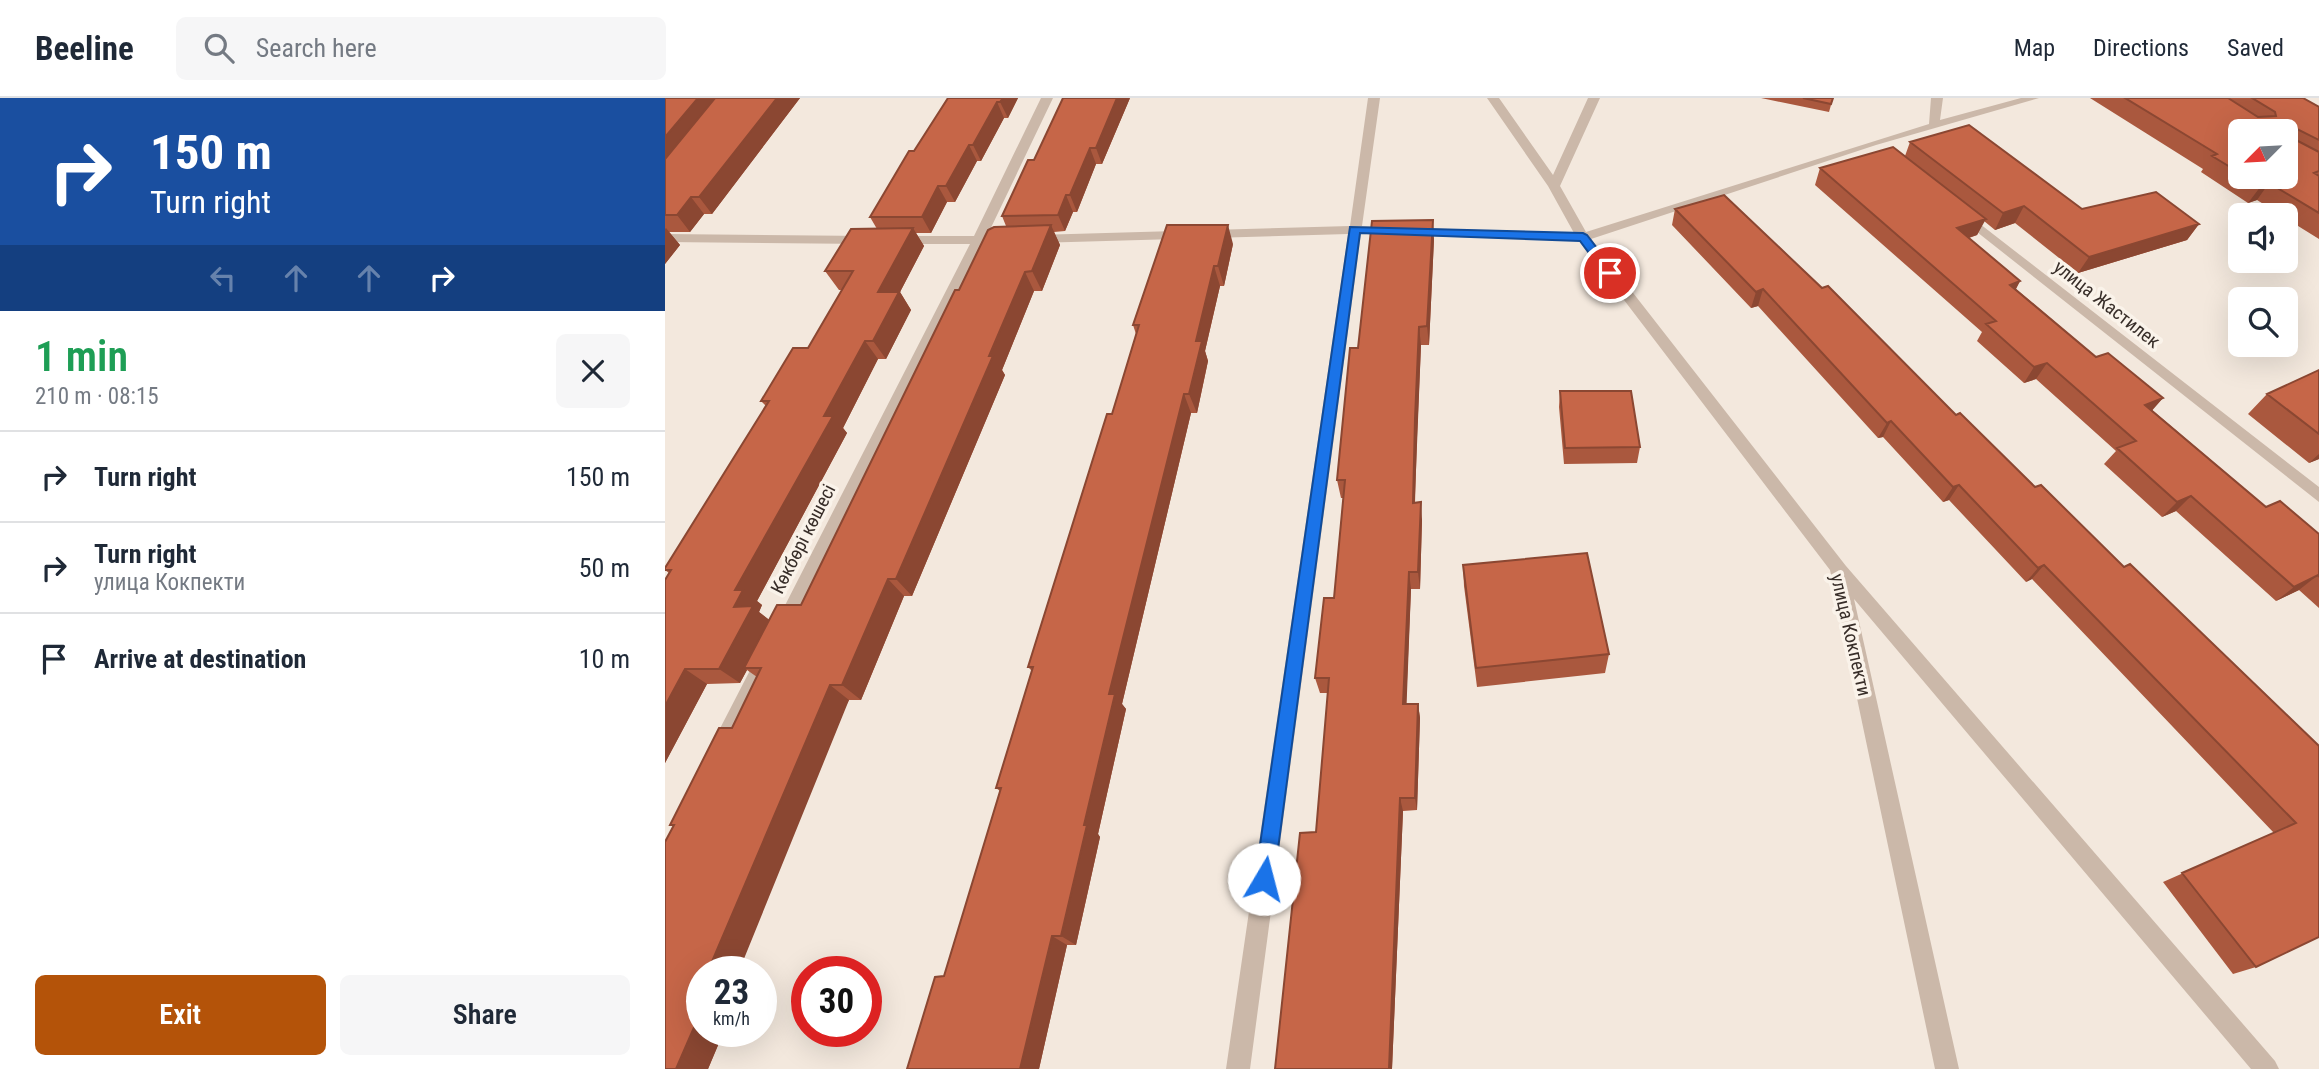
<!DOCTYPE html>
<meta charset="utf-8">
<style>
body{margin:0;font-family:"Roboto Condensed",sans-serif;background:#f6f6f7;color:#1f2937;height:100vh;display:flex;flex-direction:column;font-size:26px;white-space:nowrap}
*{box-sizing:border-box;margin:0}
p{font-size:23px;color:#747a83}
.icon{flex:none;width:38px;height:38px;fill:none;stroke:currentColor;stroke-width:2;stroke-linecap:round;stroke-linejoin:round}
.map{position:relative;flex:1;overflow:hidden}
.sheet{display:flex;flex-direction:column;background:#fff;width:665px}
.sheet>*{flex:none}
.hud{background:#1a4fa0;color:#fff;overflow:hidden}
.needle{width:46px;rotate:246deg}
.controls{position:absolute;left:1563px;top:21px;display:grid;gap:14px}
.controls a{display:grid;place-items:center;width:70px;height:70px;border-radius:10px;background:#fff;box-shadow:0 7px 28px #0002;font-size:35px}
.speed{position:absolute;left:21px;top:858px;display:flex;gap:14px;font-size:35px;font-weight:700;text-align:center}
.speed>*{display:grid;place-content:center;width:91px;height:91px;border-radius:50%;background:#fff;box-shadow:0 7px 28px #0002;line-height:1}
.speed small{font-size:18px;font-weight:400}
.speed .limit{border:10px solid #d22;background:#fff;color:#111}
.pin{position:absolute;display:grid;place-items:center;width:60px;height:60px;color:#fff;margin:-30px;border:4px solid #fff;border-radius:50%;box-shadow:0 2px 7px #0007}
.me{position:absolute;width:77px;margin:-38px;rotate:8deg;stroke-linejoin:round;filter:drop-shadow(0 0 5px #0008)}
.turn{display:flex;align-items:center;gap:24px;height:147px;padding:0 35px;font-size:32px}
.turn .icon{width:91px;height:91px;stroke-width:2.5}
.turn b{display:block;font-size:49px;line-height:60px}
.lanes{display:flex;align-items:center;height:66px;padding:0 35px;background:#0003;justify-content:center;gap:35px;direction:ltr}
.lanes .off{opacity:.35}
.round{display:grid;place-items:center;flex:none;width:74px;height:74px;border-radius:10px;background:#f6f6f7}
.head{display:flex;align-items:center;justify-content:space-between;height:119px;padding:0 35px}
h1{font-size:42px;font-weight:600;line-height:52px;color:#1e9e55}
.cta{display:flex;gap:14px;margin-top:auto;padding:14px 35px}
.cta a{flex:1;height:80px;border-radius:10px;background:#b45309;color:#fff;font-size:28px;font-weight:600;line-height:80px;text-align:center}
.cta a+a{background:#f6f6f7;color:#1f2937}
ul{padding:0;list-style:none}
li{display:flex;align-items:center;gap:21px;height:91px;padding:0 35px;border-top:2px solid #e0e1e3}
li div{flex:1}
li b{display:block;font-size:26px}
li em{font-style:normal}
header{display:flex;align-items:center;gap:42px;box-sizing:border-box;height:98px;padding:0 35px;background:#fff;border-bottom:2px solid #e0e1e3}
header strong{font-size:33px}
nav{display:flex;gap:38px;margin-inline-start:auto;font-size:24px}
.search{width:490px;height:63px;background:#f6f6f7;display:flex;align-items:center;gap:18px;box-sizing:border-box;padding:0 24px;border-radius:10px;color:#747a83;font-size:26px}
main{display:flex;flex:1;min-height:0}
.map>svg:first-child{display:block}
</style>
<header>
<strong>Beeline</strong>
<div class="search"><svg class="icon" aria-label="search" viewBox="0 0 24 24"><circle cx="10" cy="10" r="6"/><path d="M15 15l6 6"/></svg>Search here</div>
<nav><a>Map</a><a>Directions</a><a>Saved</a></nav>
</header>
<main>
<section class="sheet">
<div class="hud">
<div class="turn"><svg class="icon" aria-label="right" viewBox="0 0 24 24"><path d="M7 20v-9h11M14 6l5 5-5 5"/></svg><div><b>150 m</b>Turn right</div></div>
<div class="lanes"><svg class="icon off" aria-label="left" viewBox="0 0 24 24"><path d="M17 20v-9H6M10 6l-5 5 5 5"/></svg><svg class="icon off" aria-label="ahead" viewBox="0 0 24 24"><path d="M12 20V5M6 11l6-6 6 6"/></svg><svg class="icon off" aria-label="ahead" viewBox="0 0 24 24"><path d="M12 20V5M6 11l6-6 6 6"/></svg><svg class="icon" aria-label="right" viewBox="0 0 24 24"><path d="M7 20v-9h11M14 6l5 5-5 5"/></svg></div>
</div>
<div class="head"><div><h1>1 min</h1><p>210 m · 08:15</p></div><a class="round"><svg class="icon" aria-label="close" viewBox="0 0 24 24"><path d="M6 6l12 12M18 6L6 18"/></svg></a></div>
<ul>
<li><svg class="icon" aria-label="right" viewBox="0 0 24 24"><path d="M7 20v-9h11M14 6l5 5-5 5"/></svg><div><b>Turn right</b></div><em>150 m</em></li>
<li><svg class="icon" aria-label="right" viewBox="0 0 24 24"><path d="M7 20v-9h11M14 6l5 5-5 5"/></svg><div><b>Turn right</b><p>улица Кокпекти</p></div><em>50 m</em></li>
<li><svg class="icon" aria-label="arrive" viewBox="0 0 24 24"><path d="M6 21V4h12l-3 4 3 4H6"/></svg><div><b>Arrive at destination</b></div><em>10 m</em></li>
</ul>
<div class="cta"><a>Exit</a><a>Share</a></div>
</section>
<div class="map">
<svg width="1654" height="971" viewBox="0 0 1654 971">
<rect width="100%" height="100%" fill="#f3e8dd"/>
<g fill="none" stroke-linecap="round" stroke-linejoin="round">
<path fill="#cbb8a9" fill-rule="evenodd" d="M 376,0 L 388,0 L 322,138 L 339,138 L 346,142 L 339,146 L 319,146 L 125,531 L 119,534 L 113,531 L 110,526 L 113,521 L 305,146 L 231,146 L 224,142 L 231,138 L 309,138 Z
M 703,0 L 715,0 L 697,128 L 909,135 L 883,88 L 822,0 L 834,0 L 888,77 L 923,0 L 935,0 L 895,88 L 921,134 L 1264,26 L 1266,0 L 1278,0 L 1275,22 L 1356,0 L 1374,0 L 1211,47 L 926,141 L 1181,468 L 1610,963 L 1614,971 L 1586,971 L 1189,501 L 1294,971 L 1270,971 L 1165,472 L 914,143 L 696,136 L 585,971 L 561,971 L 683,136 L 371,145 L 364,141 L 371,137 L 685,128 Z
M 1297,112 L 1654,389 L 1654,404 L 1293,119 L 1293,113 Z
M 0,136 L 203,138 L 210,142 L 203,146 L 0,144 Z
M 103,549 L 110,551 L 112,557 L 62,656 L 55,659 L 48,656 L 45,650 L 48,644 L 96,551 Z"/>
</g>
<path fill="#aa583e" fill-rule="evenodd" d="M 0,0 L 135,0 L 47,116 L 39,116 L 25,134 L 4,134 L 15,147 L 0,166 Z
M 283,0 L 353,0 L 343,20 L 339,20 L 316,63 L 312,63 L 290,104 L 282,104 L 266,135 L 251,135 L 259,148 L 235,194 L 246,212 L 221,261 L 213,261 L 178,330 L 182,335 L 92,503 L 97,507 L 94,514 L 104,522 L 136,507 L 294,192 L 341,128 L 337,118 L 369,62 L 465,0 L 437,66 L 431,66 L 412,114 L 408,114 L 400,133 L 389,134 L 395,147 L 377,193 L 369,193 L 337,272 L 340,277 L 247,498 L 239,498 L 196,602 L 184,602 L 37,873 L 59,933 L 43,971 L 0,971 L 8,728 L 5,727 L 67,630 L 92,579 L 82,572 L 75,585 L 42,586 L 0,665 L 0,482 L 4,475 L 0,472 L 0,470 L 101,308 L 96,303 L 143,250 L 177,192 L 174,192 L 160,173 L 212,131 L 205,119 L 249,53 Z
M 1096,0 L 1168,0 L 1164,14 Z
M 1425,0 L 1638,0 L 1654,9 L 1654,141 L 1620,120 L 1620,117 L 1616,117 L 1592,102 L 1583,105 L 1536,74 L 1538,71 ZM 1575,33 L 1620,79 L 1575,79 Z
M 1245,44 L 1417,111 L 1534,126 L 1522,142 L 1413,175 L 1350,125 L 1330,132 L 1319,123 L 1312,137 L 1304,140 L 1355,183 L 1351,191 L 1431,259 L 1498,300 L 1487,312 L 1601,409 L 1654,436 L 1654,510 L 1634,492 L 1611,503 L 1511,413 L 1497,419 L 1439,366 L 1451,353 L 1371,281 L 1359,285 L 1312,243 L 1317,234 L 1150,87 L 1155,70 L 1240,58 Z
M 1010,111 L 1291,317 L 1459,469 L 1654,648 L 1591,869 L 1568,876 L 1498,784 L 1609,735 L 1367,481 L 1361,484 L 1284,402 L 1278,404 L 1218,339 L 1213,340 L 1093,208 L 1086,210 L 1007,127 Z
M 769,141 L 764,247 L 756,247 L 752,339 L 750,405 L 757,422 L 755,491 L 746,491 L 741,606 L 753,606 L 755,620 L 752,712 L 738,713 L 727,971 L 610,971 L 651,734 L 663,595 L 655,595 L 650,580 L 669,500 L 678,400 L 676,400 L 672,382 L 693,250 Z
M 568,146 L 559,188 L 555,188 L 540,253 L 543,263 L 532,315 L 526,315 L 457,606 L 461,611 L 433,736 L 435,739 L 411,847 L 402,847 L 374,971 L 242,971 L 279,878 L 335,693 L 331,690 L 367,573 L 363,569 L 447,316 L 471,236 L 468,227 Z
M 1654,272 L 1654,361 L 1644,365 L 1583,316 L 1602,296 Z
M 895,293 L 975,349 L 972,365 L 899,366 L 894,309 Z
M 798,467 L 944,556 L 940,575 L 812,589 L 799,488 Z"/>
<path fill="#8b4732" d="M 33,0 L 59,0 L 0,71 L 0,39 Z
M 112,0 L 135,0 L 47,116 L 34,99 Z
M 338,0 L 353,0 L 343,20 L 335,4 Z
M 452,0 L 465,0 L 437,66 L 431,50 Z
M 332,4 L 339,20 L 316,63 L 308,47 Z
M 304,47 L 312,63 L 290,104 L 281,88 Z
M 425,50 L 431,66 L 412,114 L 405,97 Z
M 1604,85 L 1592,102 L 1583,105 L 1596,88 Z
M 273,88 L 282,104 L 266,135 L 257,119 Z
M 401,97 L 408,114 L 400,133 L 393,117 Z
M 26,99 L 39,116 L 25,134 L 12,117 Z
M 1359,108 L 1350,125 L 1330,132 L 1338,115 Z
M 1321,121 L 1312,137 L 1284,146 L 1292,130 Z
M 768,122 L 769,141 L 764,247 L 762,228 Z
M 1534,126 L 1522,142 L 1413,175 L 1424,159 Z
M 386,127 L 395,147 L 377,193 L 367,173 Z
M 563,127 L 568,146 L 559,188 L 553,168 Z
M 1,130 L 15,147 L 0,166 L 0,131 Z
M 248,130 L 259,148 L 235,194 L 246,212 L 221,261 L 208,243 L 213,194 Z
M 549,168 L 555,188 L 540,253 L 543,263 L 532,315 L 524,296 L 531,243 Z
M 360,174 L 369,193 L 337,272 L 340,277 L 247,498 L 231,481 Z
M 1355,183 L 1346,200 L 1345,187 Z
M 1098,191 L 1093,208 L 1086,210 L 1091,194 Z
M 754,229 L 756,247 L 749,422 L 748,405 Z
M 200,243 L 213,261 L 178,330 L 182,335 L 92,503 L 97,507 L 94,514 L 107,524 L 79,570 L 82,572 L 75,585 L 54,571 L 69,509 L 70,492 L 159,318 Z
M 1382,265 L 1371,281 L 1359,285 L 1369,269 Z
M 519,296 L 526,315 L 457,606 L 461,611 L 433,736 L 435,739 L 411,847 L 396,838 L 419,727 L 444,596 Z
M 1498,300 L 1484,316 L 1480,307 Z
M 1226,323 L 1218,339 L 1213,340 L 1222,325 Z
M 1654,356 L 1654,361 L 1644,365 Z
M 1294,387 L 1284,402 L 1278,404 L 1288,389 Z
M 1526,398 L 1511,413 L 1497,419 L 1512,404 Z
M 756,404 L 757,422 L 755,491 L 753,474 Z
M 1379,467 L 1367,481 L 1361,484 L 1373,470 Z
M 744,474 L 746,491 L 741,621 L 738,606 Z
M 1653,477 L 1634,492 L 1611,503 L 1629,489 Z
M 223,481 L 239,498 L 196,602 L 177,587 Z
M 20,571 L 42,586 L 0,665 L 0,608 Z
M 165,587 L 184,602 L 74,873 L 43,873 Z
M 753,606 L 755,620 L 752,712 L 750,700 Z
M 735,700 L 738,713 L 727,971 L 724,971 Z
M 387,838 L 402,847 L 374,971 L 355,971 Z
M 37,888 L 37,900 L 32,899 Z
M 37,911 L 37,933 L 59,933 L 43,971 L 11,971 Z"/>
<path fill="#c66648" stroke="#8b4732" stroke-width="2" d="M 0,0 L 33,0 L 0,39 Z
M 50,0 L 112,0 L 34,99 L 26,99 L 12,117 L 0,117 L 0,61 Z
M 283,0 L 338,0 L 335,4 L 332,4 L 308,47 L 304,47 L 281,88 L 273,88 L 257,119 L 205,119 L 244,53 L 249,53 Z
M 398,0 L 452,0 L 431,50 L 425,50 L 405,97 L 401,97 L 393,117 L 337,118 L 363,62 L 369,62 Z
M 1138,0 L 1168,0 L 1166,6 Z
M 1460,0 L 1563,0 L 1593,19 L 1611,18 L 1610,14 L 1587,0 L 1638,0 L 1654,9 L 1654,42 L 1630,30 L 1631,42 L 1654,54 L 1654,73 L 1649,75 L 1654,78 L 1654,115 L 1604,85 L 1596,88 L 1581,79 L 1620,79 L 1620,33 L 1575,33 L 1575,75 L 1547,58 L 1552,56 Z
M 1304,27 L 1417,111 L 1491,94 L 1534,126 L 1424,159 L 1359,108 L 1338,115 L 1245,44 Z
M 1228,49 L 1321,121 L 1292,130 L 1355,183 L 1345,187 L 1431,259 L 1443,255 L 1498,300 L 1480,307 L 1601,409 L 1615,403 L 1654,436 L 1654,479 L 1653,477 L 1629,489 L 1526,398 L 1512,404 L 1452,350 L 1471,343 L 1382,265 L 1369,269 L 1321,226 L 1331,223 L 1155,70 Z
M 1059,97 L 1157,190 L 1163,188 L 1291,317 L 1295,315 L 1370,389 L 1376,387 L 1459,469 L 1465,466 L 1654,648 L 1654,839 L 1591,869 L 1517,775 L 1631,725 L 1379,467 L 1373,470 L 1294,387 L 1288,389 L 1226,323 L 1222,325 L 1098,191 L 1091,194 L 1010,111 Z
M 768,122 L 762,228 L 754,229 L 750,321 L 748,405 L 756,404 L 753,474 L 744,474 L 738,606 L 753,606 L 750,700 L 735,700 L 724,971 L 610,971 L 635,735 L 651,734 L 664,580 L 650,580 L 659,500 L 669,500 L 680,382 L 672,382 L 685,250 L 693,250 L 707,123 Z
M 386,127 L 367,173 L 360,174 L 324,258 L 328,258 L 231,481 L 223,481 L 177,587 L 165,587 L 43,873 L 37,873 L 37,888 L 32,899 L 37,899 L 37,911 L 11,971 L 0,971 L 0,744 L 9,727 L 5,727 L 54,630 L 67,630 L 96,570 L 79,570 L 112,507 L 136,507 L 290,192 L 294,192 L 323,132 L 329,129 Z
M 502,127 L 563,127 L 553,168 L 549,168 L 531,243 L 537,243 L 524,296 L 519,296 L 444,596 L 450,596 L 419,727 L 422,727 L 396,838 L 387,838 L 355,971 L 242,971 L 270,879 L 279,878 L 336,690 L 331,690 L 368,569 L 363,569 L 442,316 L 447,316 L 474,227 L 468,227 Z
M 248,130 L 213,194 L 234,194 L 208,243 L 200,243 L 159,318 L 168,318 L 70,492 L 78,492 L 69,509 L 88,508 L 54,571 L 20,571 L 0,608 L 0,482 L 6,472 L 0,472 L 0,470 L 104,303 L 96,303 L 128,250 L 143,250 L 188,173 L 160,173 L 186,131 Z
M 1654,272 L 1654,336 L 1602,296 Z
M 895,293 L 966,293 L 975,349 L 900,350 Z
M 922,455 L 944,556 L 811,570 L 798,467 Z"/>
<path fill="#1a73e8" stroke="#114b97" stroke-width="2" d="M 685,129 L 918,135 L 922,137 L 951,175 L 941,178 L 915,143 L 695,135 L 609,781 L 606,788 L 599,791 L 593,788 L 590,781 Z"/>
<g text-anchor="middle" dominant-baseline="central" stroke-width="7" stroke-linejoin="round" paint-order="stroke">
<g font-size="19" fill="#382e29" stroke="#faf3ea">
<text transform="translate(1442 206) rotate(38)">улица Жастилек</text>
<text transform="translate(138 441) rotate(-63)">Көкбөрі көшесі</text>
<text transform="translate(1186 537) rotate(77)">улица Кокпекти</text>
</g>
</g>
</svg>
<div class="controls">
<a><svg class="needle" viewBox="-14 -14 28 28"><path d="M0-13l5 13h-10z" fill="#e53935"/><path d="M0 13l5-13h-10z" fill="#747a83"/></svg></a>
<a><svg class="icon" aria-label="sound" viewBox="0 0 24 24"><path d="M4 9h4l5-4v14l-5-4H4zM17 9q2 3 0 6"/></svg></a>
<a><svg class="icon" aria-label="search" viewBox="0 0 24 24"><circle cx="10" cy="10" r="6"/><path d="M15 15l6 6"/></svg></a>
</div>
<div class="speed"><div>23<small>km/h</small></div><div class="limit">30</div></div>
<div class="pin" style="left:945px;top:175px;background:#d93025"><svg class="icon" aria-label="arrive" viewBox="0 0 24 24"><path d="M6 21V4h12l-3 4 3 4H6"/></svg></div>
<svg class="me" style="left:599px;top:781px" viewBox="-20 -20 40 40"><circle r="19" fill="#fff"/><path d="M0-13L10 11 0 6-10 11z" fill="#1a73e8"/></svg>
</div>
</main>
